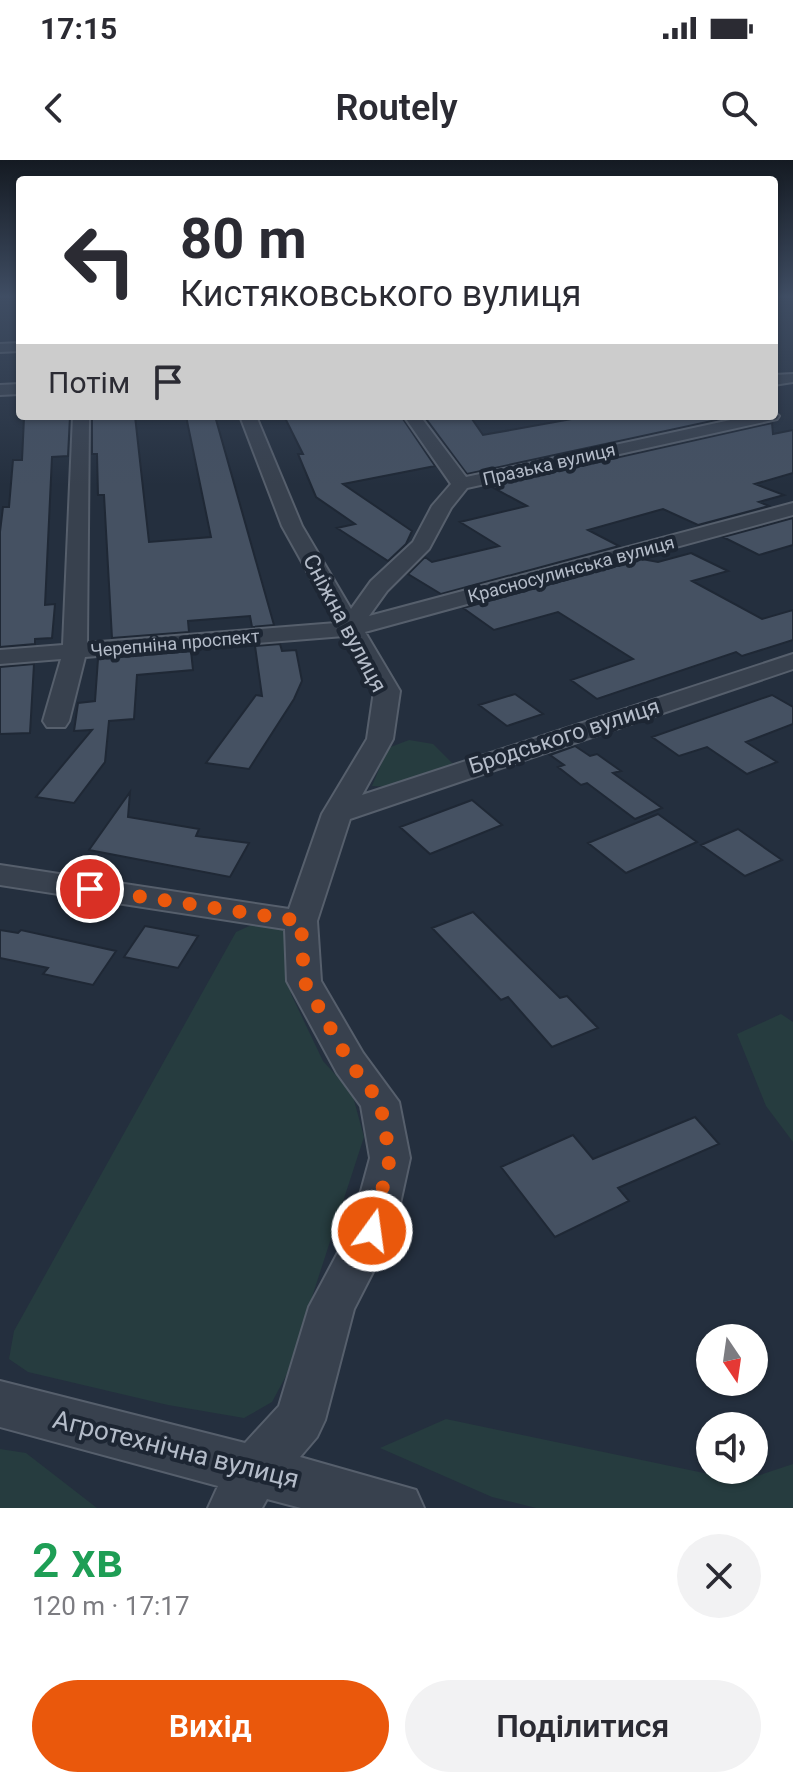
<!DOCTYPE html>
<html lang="uk">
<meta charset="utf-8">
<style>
body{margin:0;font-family:Roboto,sans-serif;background:#f2f2f3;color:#2b2b33;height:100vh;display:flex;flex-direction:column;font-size:30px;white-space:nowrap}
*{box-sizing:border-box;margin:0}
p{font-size:26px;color:#7c7c81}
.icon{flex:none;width:44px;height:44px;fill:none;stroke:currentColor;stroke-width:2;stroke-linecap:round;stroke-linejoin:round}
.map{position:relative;height:1348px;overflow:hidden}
.drawer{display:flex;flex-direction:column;background:#fff;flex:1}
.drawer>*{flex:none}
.banner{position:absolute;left:16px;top:16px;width:762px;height:244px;border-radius:8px;box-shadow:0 2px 6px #0004;background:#fff;color:#2b2b33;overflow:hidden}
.needle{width:52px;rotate:167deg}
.tools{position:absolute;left:696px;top:1164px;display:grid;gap:16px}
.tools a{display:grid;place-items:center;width:72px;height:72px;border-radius:50%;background:#fff;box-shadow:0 2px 6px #0004;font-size:40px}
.pin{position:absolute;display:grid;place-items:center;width:68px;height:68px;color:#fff;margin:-34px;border:4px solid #fff;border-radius:50%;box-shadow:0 2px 8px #0007}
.me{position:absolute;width:88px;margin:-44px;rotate:14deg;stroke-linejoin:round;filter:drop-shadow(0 0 6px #0008)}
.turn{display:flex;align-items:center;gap:28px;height:168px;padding:0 32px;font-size:36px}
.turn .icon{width:104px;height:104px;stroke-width:2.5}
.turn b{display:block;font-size:56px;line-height:68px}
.then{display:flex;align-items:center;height:76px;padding:0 32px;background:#0003;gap:16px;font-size:30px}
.round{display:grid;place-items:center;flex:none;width:84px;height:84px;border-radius:42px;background:#f2f2f3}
.summary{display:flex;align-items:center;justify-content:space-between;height:136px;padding:0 32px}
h1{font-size:48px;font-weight:600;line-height:60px;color:#1e9e55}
.action{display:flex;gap:16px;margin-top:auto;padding:16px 32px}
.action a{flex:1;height:92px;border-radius:48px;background:#ea580c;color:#fff;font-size:32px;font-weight:600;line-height:92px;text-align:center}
.action a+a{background:#f2f2f3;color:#2b2b33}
.status{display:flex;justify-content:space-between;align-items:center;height:56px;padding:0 40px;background:#fff;direction:ltr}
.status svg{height:22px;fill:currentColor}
header{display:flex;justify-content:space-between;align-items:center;height:104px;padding:0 32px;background:#fff;font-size:36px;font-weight:600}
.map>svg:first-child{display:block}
</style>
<div class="status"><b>17:15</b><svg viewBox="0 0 49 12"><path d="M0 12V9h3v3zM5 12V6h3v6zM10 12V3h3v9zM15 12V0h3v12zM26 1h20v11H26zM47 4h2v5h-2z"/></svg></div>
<header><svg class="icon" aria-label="back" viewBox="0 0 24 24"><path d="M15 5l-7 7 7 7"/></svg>Routely<svg class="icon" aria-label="search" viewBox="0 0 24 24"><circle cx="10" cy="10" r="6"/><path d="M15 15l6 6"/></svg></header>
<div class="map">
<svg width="793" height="1348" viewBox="0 0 793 1348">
<rect width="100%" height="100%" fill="#242f3e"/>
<path fill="#263c3f" d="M 409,580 L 433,584 L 453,604 L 393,627 L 372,626 L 388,588 Z
M 256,763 L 288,769 L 292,779 L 291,834 L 323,901 L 352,933 L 364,977 L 287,1214 L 272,1242 L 244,1258 L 168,1245 L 28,1212 L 9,1199 L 14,1171 L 236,772 Z
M 781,854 L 793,862 L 793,982 L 766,946 L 737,874 Z
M 446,1259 L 742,1321 L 793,1304 L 793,1348 L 536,1348 L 492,1337 L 380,1288 Z
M 0,1289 L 26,1293 L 97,1348 L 0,1348 Z"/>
<path fill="#455162" stroke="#1f2835" stroke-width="2" d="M 70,256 L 68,296 L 52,297 L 45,445 L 55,444 L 52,478 L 35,479 L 35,484 L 0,487 L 0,372 L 3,347 L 9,347 L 13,300 L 22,300 L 24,258 Z
M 92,256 L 135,256 L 149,382 L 211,377 L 186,256 L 215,256 L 274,465 L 252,467 L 250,456 L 188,461 L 189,472 L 112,478 L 104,335 L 98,335 L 97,294 L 92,294 Z
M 284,256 L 401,256 L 435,306 L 343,324 L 412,371 L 406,384 L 388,401 L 337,368 L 355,364 L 316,337 L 298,294 L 303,294 Z
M 424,256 L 470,256 L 483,275 L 588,256 L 735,256 L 467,314 Z
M 772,263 L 773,274 L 793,270 L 793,313 L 755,324 L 784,335 L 759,342 L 769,346 L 698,365 L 663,349 L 588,370 L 619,386 L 441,434 L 408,414 L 425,397 L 432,402 L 499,386 L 460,362 L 527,346 L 490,326 Z
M 793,358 L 793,385 L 759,395 L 723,377 Z
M 691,393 L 728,411 L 692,421 L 762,459 L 793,450 L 793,480 L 742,496 L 736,492 L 597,539 L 571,520 L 633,499 L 558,452 L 494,470 L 463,448 L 642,399 L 658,402 Z
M 280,484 L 282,491 L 296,490 L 302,521 L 294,539 L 249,609 L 206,603 L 256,535 L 262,536 L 255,486 Z
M 191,491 L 193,510 L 137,515 L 134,559 L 109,561 L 105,602 L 74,643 L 36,637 L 92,570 L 74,571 L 78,543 L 95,541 L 98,499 Z
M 34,504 L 30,573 L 0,574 L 0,507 Z
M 515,534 L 543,554 L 507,566 L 479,545 Z
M 772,535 L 793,547 L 793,564 L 746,582 L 777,602 L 747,614 L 707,587 L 679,596 L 652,577 Z
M 575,586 L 590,596 L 597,594 L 621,611 L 613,613 L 662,648 L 635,659 L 587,623 L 581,625 L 558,607 L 564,605 L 550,595 Z
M 130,632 L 128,657 L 199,669 L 196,676 L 249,683 L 230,717 L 89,690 Z
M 472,640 L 502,665 L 430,694 L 400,667 Z
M 658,654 L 697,682 L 626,713 L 588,683 Z
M 738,669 L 782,700 L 745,716 L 701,685 Z
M 473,752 L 560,838 L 567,836 L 598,868 L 552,887 L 508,837 L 501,840 L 432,768 Z
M 145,766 L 198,776 L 178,808 L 124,797 Z
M 0,770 L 18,773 L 21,770 L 116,791 L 93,825 L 43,814 L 48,808 L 0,798 Z
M 695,957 L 719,984 L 618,1028 L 629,1041 L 555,1077 L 501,1007 L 573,975 L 593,999 Z"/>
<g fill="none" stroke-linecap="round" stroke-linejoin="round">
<g stroke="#565f6c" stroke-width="4">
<path id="minor" d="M 20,183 L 20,191 L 0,192 L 0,184 Z
M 793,214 L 793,222 L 774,225 L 774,215 Z
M 20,224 L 20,234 L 0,235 L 0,225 Z
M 774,252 L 779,256 L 777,259 L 467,328 L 451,348 L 429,389 L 387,431 L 369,456 L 793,343 L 793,355 L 365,472 L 400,531 L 393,579 L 362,635 L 793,494 L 793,509 L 350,659 L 317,761 L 321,821 L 363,893 L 399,942 L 410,998 L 394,1071 L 354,1149 L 325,1260 L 317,1277 L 300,1297 L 416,1330 L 424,1348 L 301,1348 L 267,1339 L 262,1348 L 208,1348 L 218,1326 L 0,1267 L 0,1221 L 245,1283 L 279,1246 L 309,1147 L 351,1068 L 370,998 L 361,946 L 337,913 L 287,821 L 285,769 L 0,725 L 0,705 L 289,749 L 322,654 L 367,579 L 374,531 L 344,476 L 85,497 L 69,561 L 65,567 L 47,567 L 43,561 L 61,499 L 0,504 L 0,490 L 63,485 L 73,256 L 89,256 L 87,483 L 336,463 L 282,366 L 240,256 L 256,256 L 302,366 L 351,449 L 371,421 L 413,382 L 432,346 L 451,324 L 404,256 L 420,256 L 466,317 L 749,256 L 774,256 Z"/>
</g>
<use href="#minor" fill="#38414e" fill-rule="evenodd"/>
</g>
<linearGradient id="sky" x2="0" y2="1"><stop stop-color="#141a22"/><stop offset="0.42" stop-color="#3f4d63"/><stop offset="1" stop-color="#3f4d63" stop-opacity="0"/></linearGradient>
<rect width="793" height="325" fill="url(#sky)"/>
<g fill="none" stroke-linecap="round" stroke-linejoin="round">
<path stroke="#ea580c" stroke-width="14" stroke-dasharray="0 25.2" d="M 90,729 L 301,761 L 304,821 L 350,903 L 380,942 L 390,998 L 372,1071"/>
</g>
<g text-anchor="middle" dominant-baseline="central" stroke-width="8" stroke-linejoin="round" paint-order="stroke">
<g font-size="18" fill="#b4bcc9" stroke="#1d2633">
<text transform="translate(549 304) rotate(-13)">Празька вулиця</text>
<text transform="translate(571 409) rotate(-15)">Красносулинська вулиця</text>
<text transform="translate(175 483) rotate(-5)">Черепніна проспект</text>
</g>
<g font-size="22" fill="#b4bcc9" stroke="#1d2633">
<text transform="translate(345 463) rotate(62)">Сніжна вулиця</text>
<text transform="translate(564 576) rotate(-18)">Бродського вулиця</text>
</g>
<g font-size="26" fill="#b4bcc9" stroke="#1d2633">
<text transform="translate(176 1289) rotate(14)">Агротехнічна вулиця</text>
</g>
</g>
</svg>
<div class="tools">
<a><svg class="needle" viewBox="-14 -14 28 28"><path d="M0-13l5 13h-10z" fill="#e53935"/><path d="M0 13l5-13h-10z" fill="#7c7c81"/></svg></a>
<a><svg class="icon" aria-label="sound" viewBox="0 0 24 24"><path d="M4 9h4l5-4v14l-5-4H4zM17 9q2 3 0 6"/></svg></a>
</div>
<div class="pin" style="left:90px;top:729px;background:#d93025"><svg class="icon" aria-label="arrive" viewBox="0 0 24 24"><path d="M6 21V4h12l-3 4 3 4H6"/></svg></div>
<svg class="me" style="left:372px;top:1071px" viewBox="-20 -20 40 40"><circle r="17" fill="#ea580c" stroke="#fff" stroke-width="3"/><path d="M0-11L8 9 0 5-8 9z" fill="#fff"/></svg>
<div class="banner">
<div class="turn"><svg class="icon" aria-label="left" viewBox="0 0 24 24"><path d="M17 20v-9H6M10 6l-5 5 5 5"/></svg><div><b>80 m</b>Кистяковського вулиця</div></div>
<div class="then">Потім<svg class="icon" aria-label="arrive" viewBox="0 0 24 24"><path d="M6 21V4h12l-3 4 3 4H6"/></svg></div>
</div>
</div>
<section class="drawer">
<div class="summary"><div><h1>2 хв</h1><p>120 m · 17:17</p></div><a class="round"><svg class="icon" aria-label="close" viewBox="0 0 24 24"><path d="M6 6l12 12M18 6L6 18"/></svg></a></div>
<div class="action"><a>Вихід</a><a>Поділитися</a></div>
</section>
